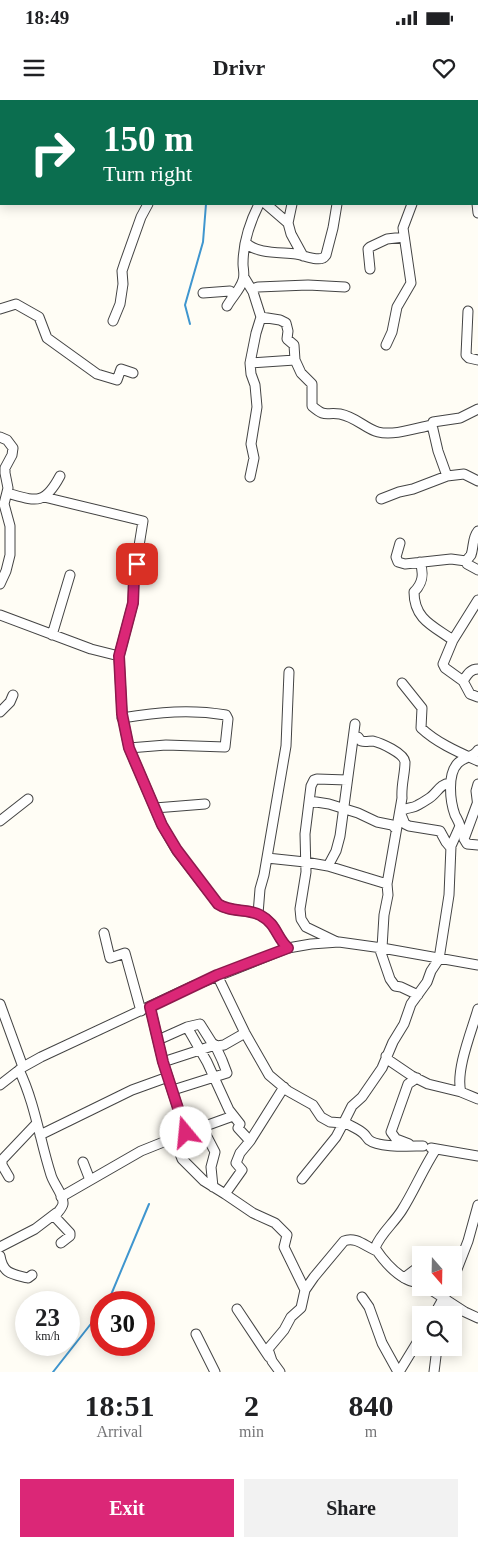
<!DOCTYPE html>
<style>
body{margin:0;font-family:"Times New Roman",serif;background:#f2f2f2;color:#202124;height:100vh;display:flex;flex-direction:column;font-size:19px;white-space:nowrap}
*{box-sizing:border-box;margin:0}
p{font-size:16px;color:#757577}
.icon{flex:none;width:28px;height:28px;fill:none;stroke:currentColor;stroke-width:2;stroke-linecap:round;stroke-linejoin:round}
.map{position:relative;height:1272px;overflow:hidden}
.side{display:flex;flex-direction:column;background:#fff;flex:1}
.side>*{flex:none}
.guide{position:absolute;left:0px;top:0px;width:479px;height:105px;box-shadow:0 2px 12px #0003;background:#0b6e4f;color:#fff;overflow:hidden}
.needle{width:32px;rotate:160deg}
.buttons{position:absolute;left:412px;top:1146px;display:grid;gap:10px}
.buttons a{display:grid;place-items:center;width:50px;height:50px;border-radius:0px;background:#fff;box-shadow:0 2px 12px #0003;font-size:25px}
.speed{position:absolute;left:15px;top:1191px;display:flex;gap:10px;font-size:25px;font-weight:700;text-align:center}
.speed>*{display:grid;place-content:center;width:65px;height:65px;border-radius:50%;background:#fff;box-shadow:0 2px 12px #0003;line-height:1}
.speed small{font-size:12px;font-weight:400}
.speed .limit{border:8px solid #d22;background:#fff;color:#111}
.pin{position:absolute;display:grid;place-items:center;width:42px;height:42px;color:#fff;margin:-21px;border-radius:10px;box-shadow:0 2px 8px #0006}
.me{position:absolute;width:55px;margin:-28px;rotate:343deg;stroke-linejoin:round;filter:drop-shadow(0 0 4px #0008)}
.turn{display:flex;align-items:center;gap:18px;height:105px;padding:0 20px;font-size:22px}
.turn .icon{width:65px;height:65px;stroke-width:2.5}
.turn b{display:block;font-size:35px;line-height:42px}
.eta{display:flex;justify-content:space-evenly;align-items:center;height:85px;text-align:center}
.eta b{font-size:30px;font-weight:700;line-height:35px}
.action{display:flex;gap:10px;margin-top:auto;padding:10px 20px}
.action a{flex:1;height:58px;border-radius:0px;background:#db2777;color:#fff;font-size:20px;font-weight:700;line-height:58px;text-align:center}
.action a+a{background:#f2f2f2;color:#202124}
.status{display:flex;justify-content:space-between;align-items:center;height:35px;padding:0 25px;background:#fff;direction:ltr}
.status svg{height:14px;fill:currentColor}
header{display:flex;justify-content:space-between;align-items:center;height:65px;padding:0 20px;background:#fff;font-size:22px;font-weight:700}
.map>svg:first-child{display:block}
</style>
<div class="status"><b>18:49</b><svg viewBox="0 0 49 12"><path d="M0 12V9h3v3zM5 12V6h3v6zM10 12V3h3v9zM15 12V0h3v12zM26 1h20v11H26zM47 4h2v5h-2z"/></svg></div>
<header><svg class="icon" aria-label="menu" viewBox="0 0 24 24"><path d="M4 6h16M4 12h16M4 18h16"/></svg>Drivr<svg class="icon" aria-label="heart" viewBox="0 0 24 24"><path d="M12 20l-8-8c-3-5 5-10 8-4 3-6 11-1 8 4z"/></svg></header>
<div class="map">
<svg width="478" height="1272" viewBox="0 0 478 1272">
<rect width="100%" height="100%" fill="#fffdf5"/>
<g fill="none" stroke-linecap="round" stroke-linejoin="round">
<path stroke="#3f96cf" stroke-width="2" d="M 237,1 L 237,0
M 190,224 L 185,205 L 203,142 L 206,104
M 108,1202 L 149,1104
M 53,1272 L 101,1211"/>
<g stroke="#444" stroke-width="11">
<path id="minor" d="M 95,0 L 95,1
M 298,0 L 298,1
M 318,0 L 318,1
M 427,0 L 427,1
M 179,1 L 180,0
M 197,1 L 197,0
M 275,1 L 277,0
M 371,1 L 371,0
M 266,104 L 288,123 L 291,134 L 303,156
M 477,104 L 478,113
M 288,123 L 292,104
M 246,143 C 257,154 281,152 296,154 C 303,155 316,161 323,158 C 325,157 325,156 326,155 L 333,128 L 337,104
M 370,169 L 368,149 L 370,147 L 387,139 L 404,137
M 244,177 L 253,192 L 261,217 L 256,233 L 250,263 L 251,274 L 255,285 L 257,307 L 251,344 L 254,358 L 250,377
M 253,192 L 255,188 L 258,187 L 308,185 L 345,187
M 203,193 L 230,191 L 232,193 L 232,197
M 227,206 C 232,197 240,190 243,180 C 245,174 243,169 243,164 C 243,144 250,122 259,104
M 0,209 L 16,204 L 39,217 L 47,238 L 97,274 L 117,280 L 121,269 L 133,273
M 468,211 L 466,255 L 469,258 L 478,260
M 261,217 L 280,220 L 286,223 L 288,231 L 287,239 L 294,245 L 295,260 L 301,273 L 312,284 L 312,306 C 326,318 325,312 340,314 C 356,317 366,329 378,332 C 394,336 416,328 432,325 L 433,322 L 460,318 L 478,309
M 113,221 L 120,204 L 123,184 L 122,171 L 125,162 L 141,117 L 148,104
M 386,245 L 392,232 L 397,207 L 411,183 L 403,128 L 412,104
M 250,263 L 295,260
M 432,325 L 438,351 L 447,376
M 0,337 L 7,340 L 13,348 L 12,355 L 5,368 L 5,373 L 8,388 L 4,404 L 10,426 L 10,455 L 6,471 L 0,484
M 7,393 C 36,401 44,406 60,376
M 44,397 L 143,421 L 134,477 L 133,503 L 119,556 L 122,614 L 129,648 L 162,725 L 177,751 L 218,804 C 231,813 247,808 260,815 C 277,824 276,837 288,848
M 381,399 L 399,392 L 413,389 L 447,376 L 464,374 L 478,381
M 400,443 L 396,457 L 398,462 L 405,464 L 451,459 L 466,461 L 467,464 L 478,470
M 466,461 C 466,461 471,455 471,455 C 474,447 472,438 478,431
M 420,462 C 424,474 423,483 414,492 C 414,519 433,526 453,540
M 478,500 L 453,540 L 443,564 L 445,568 L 463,581 L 470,594 L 478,597
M 0,515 L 91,549 L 119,556
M 52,535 L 70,475
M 463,581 C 467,575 470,569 478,569
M 402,583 L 422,608 L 421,628 C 437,643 458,652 478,661
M 0,612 L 10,602 L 13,595
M 122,618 C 159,612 190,609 226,615 L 228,619 L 225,647 L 166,645 L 129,648
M 354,636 L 358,637 L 361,641 C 365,642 369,641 373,641 C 381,643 404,653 405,662 C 405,674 401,685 402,698 L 387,784 L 388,795 L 384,815 L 382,848
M 450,683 C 439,684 437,694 428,699 C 425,701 422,703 418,705 C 412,709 405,707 400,712 L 405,724 L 409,726 L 440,731 L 446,742 L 451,748
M 478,684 L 476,691 L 478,707
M 310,701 L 329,704 L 358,713 L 377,722 L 392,725 L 396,729
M 477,704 L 464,739 L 467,744 L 478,745
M 155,708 L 205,704
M 0,721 L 28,699
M 267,758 L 305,762 L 328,766 L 387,784
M 328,766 L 336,751 L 340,736 L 355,624
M 258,814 L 260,789 L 264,775 L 286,646 L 289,572
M 104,833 L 110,858 L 125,853 L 141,911
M 337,842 L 306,827 L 301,819 L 300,809 L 306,772 L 305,734 L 311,686 L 314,680 L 317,679 L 347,680
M 379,847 L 390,879 L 395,886 L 401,887 L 418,895
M 217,875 L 245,933 L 269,975 L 288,991 L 313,1005 L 321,1017 L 330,1022 L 343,1023
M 0,904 L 23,967
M 478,909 C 472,930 455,971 461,992 L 478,999
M 187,927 L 207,962 L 229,1010 L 240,1024 L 238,1028 L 250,1041 L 240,1053 L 236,1063 L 242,1070 L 225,1094 L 253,1113 L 275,1123 L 287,1135 L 284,1147 L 305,1190
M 158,940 L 187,927 L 200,924 L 212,943 L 217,946 L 224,945 L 245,933
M 386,956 L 387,959 L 412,976 L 428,984 L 461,992
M 163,962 L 215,945 L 222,960 L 227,973 L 173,990
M 19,970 C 35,1003 40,1041 51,1075 C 53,1083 64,1095 63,1104 C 62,1109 57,1112 55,1117 L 70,1133 L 70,1136 L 61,1143
M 0,985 L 23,967 L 41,957 L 193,886 L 288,848 L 311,844 L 339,842 L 382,848 L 478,865
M 202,1027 L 215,1052 L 211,1067 L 213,1087
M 186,1033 L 233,1016
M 40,1035 L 132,990 L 168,977
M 174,1038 L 182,1059 L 204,1081 L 225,1094
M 250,1041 L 284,987
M 409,1044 L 396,1039 L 391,1032 L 408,984 L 417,978
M 423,1046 C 410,1046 379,1048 369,1040 C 367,1038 366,1036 364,1034 C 358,1028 350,1026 344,1022 L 352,1006 L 362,997 L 382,968 L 393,942 L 404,924 L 411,904 L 427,882 L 431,871 L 439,859 L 449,795 L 451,746 L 460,726 C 459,722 457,719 455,715 C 450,701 447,674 458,663 C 464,657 474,657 478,650
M 431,1048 L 478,1056
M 83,1062 L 90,1080
M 9,1077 L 2,1065 L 2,1060 L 37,1023
M 302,1079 L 336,1037 L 344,1022
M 61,1097 L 141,1051 L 186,1033 L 163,962 L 150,907
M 0,1147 L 35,1129 L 56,1113
M 0,1156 C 3,1174 12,1174 28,1178 L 32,1175
M 454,1177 L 468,1141 L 478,1105
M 404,1178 L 421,1165
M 421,1184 C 416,1182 411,1182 406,1179 C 393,1172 383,1160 375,1148 C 380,1134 394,1123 402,1110 C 414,1091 423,1069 436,1049
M 428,1188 L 465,1212 L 478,1218
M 362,1197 L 369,1207 L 382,1243 L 398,1272
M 237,1209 L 269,1257
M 434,1215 L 449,1188
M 445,1215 L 449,1202
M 196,1234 L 215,1272
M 280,1272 L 272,1261 L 268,1249 L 284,1230 L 291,1217 L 301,1208 L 305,1190 L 314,1177 L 344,1141 C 356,1136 366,1147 377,1151
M 399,1272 L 421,1236
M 434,1272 L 437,1248"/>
</g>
<use href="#minor" stroke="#fff" stroke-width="9"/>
</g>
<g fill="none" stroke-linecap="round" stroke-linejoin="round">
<g stroke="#8e194d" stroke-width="12">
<path id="route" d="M 137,464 L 134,477 L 133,503 L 119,556 L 122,614 L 129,648 L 162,725 L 177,750 L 218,804 C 231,813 247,808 260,815 C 277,824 276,837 288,848 L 217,875 L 150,907 L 163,962 L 186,1033"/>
</g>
<use href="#route" stroke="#db2777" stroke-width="9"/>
</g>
</svg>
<div class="buttons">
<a><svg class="needle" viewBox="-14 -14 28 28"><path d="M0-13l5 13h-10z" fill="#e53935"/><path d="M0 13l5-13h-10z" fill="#757577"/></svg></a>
<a><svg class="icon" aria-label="search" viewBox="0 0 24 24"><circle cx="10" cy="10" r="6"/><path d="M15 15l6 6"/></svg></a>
</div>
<div class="speed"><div>23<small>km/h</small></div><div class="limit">30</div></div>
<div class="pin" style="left:137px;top:464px;background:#d93025"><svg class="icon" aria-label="arrive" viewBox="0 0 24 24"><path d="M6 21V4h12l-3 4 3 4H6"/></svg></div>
<svg class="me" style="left:186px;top:1033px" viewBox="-20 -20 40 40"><circle r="19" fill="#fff"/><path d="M0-13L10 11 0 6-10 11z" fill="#db2777"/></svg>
<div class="guide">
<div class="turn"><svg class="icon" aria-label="right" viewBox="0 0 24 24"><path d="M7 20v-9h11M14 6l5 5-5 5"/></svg><div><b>150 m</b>Turn right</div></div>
</div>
</div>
<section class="side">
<div class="eta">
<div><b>18:51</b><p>Arrival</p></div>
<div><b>2</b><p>min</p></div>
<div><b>840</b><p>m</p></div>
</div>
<div class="action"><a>Exit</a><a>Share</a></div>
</section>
